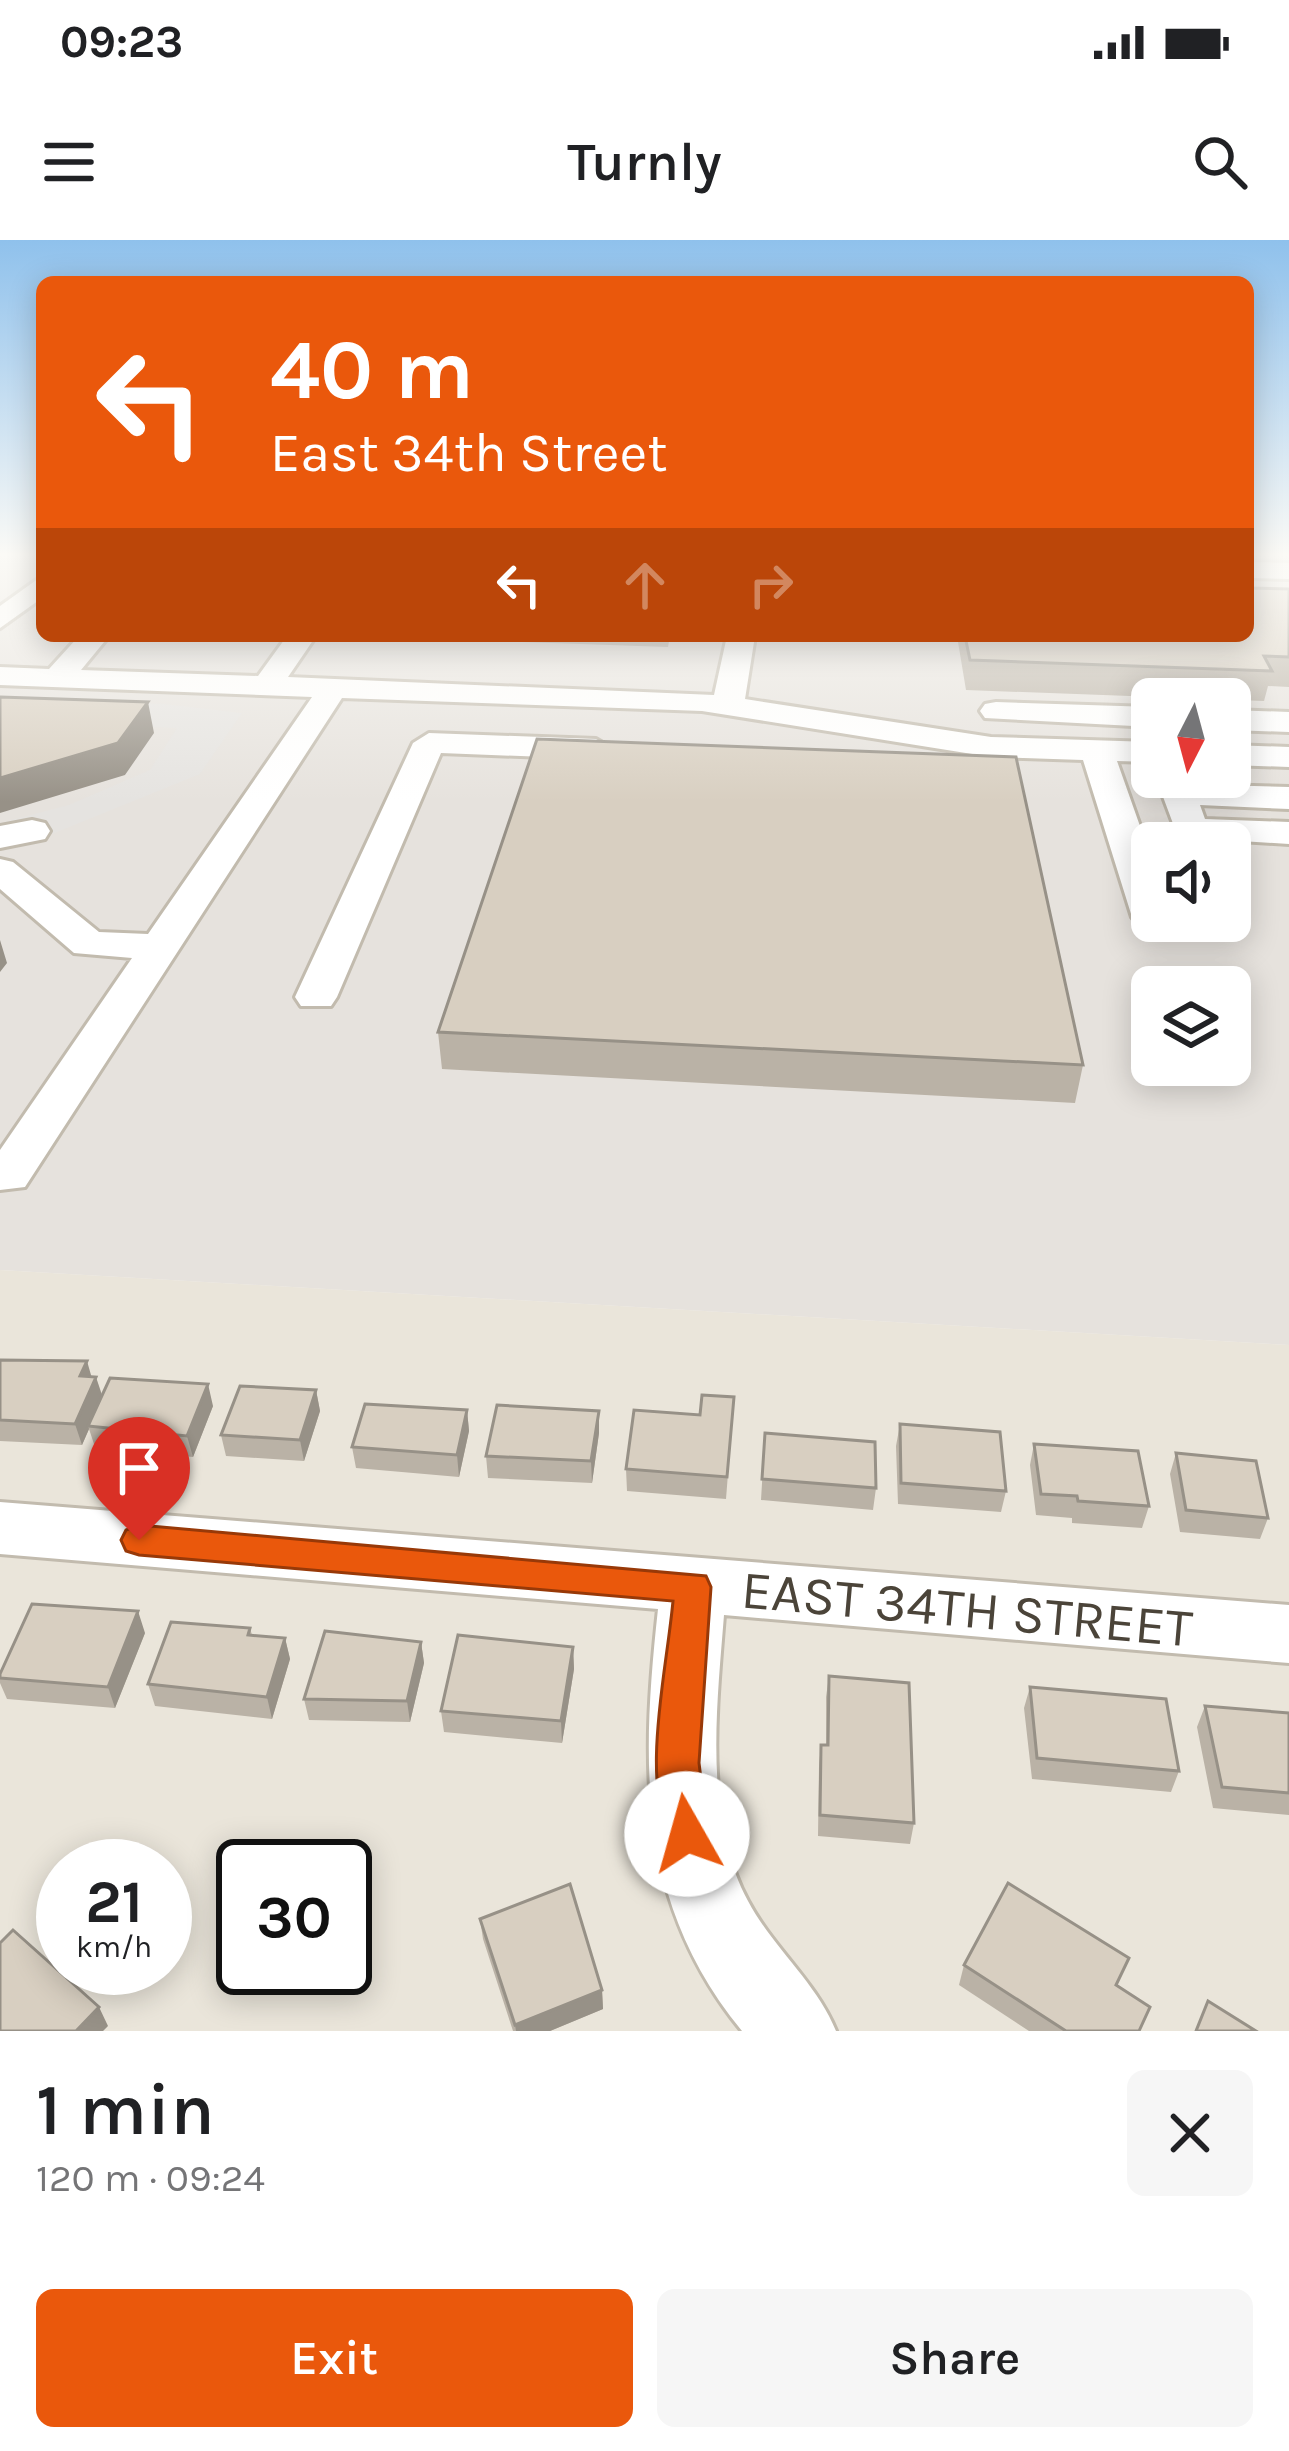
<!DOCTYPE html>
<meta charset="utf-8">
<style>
body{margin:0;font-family:Karla,sans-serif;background:#f6f6f6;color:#202124;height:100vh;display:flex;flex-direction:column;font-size:45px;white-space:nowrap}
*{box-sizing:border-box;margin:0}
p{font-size:39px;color:#757577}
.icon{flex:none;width:66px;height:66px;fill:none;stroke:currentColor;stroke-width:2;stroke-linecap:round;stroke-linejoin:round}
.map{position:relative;height:1791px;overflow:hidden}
.panel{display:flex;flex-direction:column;background:#fff;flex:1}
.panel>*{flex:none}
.guide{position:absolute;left:36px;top:36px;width:1218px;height:366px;border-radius:18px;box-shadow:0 6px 30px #0003;background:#ea580c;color:#fff;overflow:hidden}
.needle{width:78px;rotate:186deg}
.controls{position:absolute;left:1131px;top:438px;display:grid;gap:24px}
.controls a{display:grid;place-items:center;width:120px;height:120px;border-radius:18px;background:#fff;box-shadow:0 6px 30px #0003;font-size:60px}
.speed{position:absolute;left:36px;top:1599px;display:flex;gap:24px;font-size:60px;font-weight:700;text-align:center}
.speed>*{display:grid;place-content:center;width:156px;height:156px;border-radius:50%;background:#fff;box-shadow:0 6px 30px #0003;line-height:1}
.speed small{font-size:30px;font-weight:400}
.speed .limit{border:6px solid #111;border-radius:18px;background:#fff;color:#111}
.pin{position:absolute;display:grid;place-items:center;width:102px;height:102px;color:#fff;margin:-123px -51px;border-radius:50% 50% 50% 0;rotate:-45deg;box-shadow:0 0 12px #0007}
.pin .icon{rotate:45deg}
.me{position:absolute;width:132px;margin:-66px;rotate:353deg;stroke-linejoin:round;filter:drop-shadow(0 0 9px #0008)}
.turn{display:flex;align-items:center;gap:42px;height:252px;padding:0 36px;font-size:54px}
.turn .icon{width:156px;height:156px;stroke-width:2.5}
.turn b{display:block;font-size:84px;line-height:102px}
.lanes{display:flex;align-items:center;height:114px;padding:0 36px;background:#0003;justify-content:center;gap:60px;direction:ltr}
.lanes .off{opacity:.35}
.round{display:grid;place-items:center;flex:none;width:126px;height:126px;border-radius:18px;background:#f6f6f6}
.summary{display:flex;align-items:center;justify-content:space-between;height:204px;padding:0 36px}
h1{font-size:72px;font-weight:600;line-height:90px}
.primary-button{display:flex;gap:24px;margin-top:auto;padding:24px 36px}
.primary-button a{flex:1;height:138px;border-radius:18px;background:#ea580c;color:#fff;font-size:48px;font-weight:600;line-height:138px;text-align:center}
.primary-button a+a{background:#f6f6f6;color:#202124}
.status{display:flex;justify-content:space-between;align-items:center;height:84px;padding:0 60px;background:#fff;direction:ltr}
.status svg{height:33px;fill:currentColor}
header{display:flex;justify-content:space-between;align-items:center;height:156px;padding:0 36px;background:#fff;font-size:54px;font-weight:600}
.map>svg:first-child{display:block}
</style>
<div class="status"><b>09:23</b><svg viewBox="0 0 49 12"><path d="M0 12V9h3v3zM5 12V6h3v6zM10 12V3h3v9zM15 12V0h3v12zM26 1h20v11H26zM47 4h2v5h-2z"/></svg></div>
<header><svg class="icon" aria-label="menu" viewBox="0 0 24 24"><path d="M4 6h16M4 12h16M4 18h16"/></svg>Turnly<svg class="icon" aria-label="search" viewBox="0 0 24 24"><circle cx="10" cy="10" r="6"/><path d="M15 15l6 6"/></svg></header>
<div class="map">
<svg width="1289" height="1791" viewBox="0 0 1289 1791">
<rect width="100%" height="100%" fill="#f6f3ec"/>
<path fill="#eae5da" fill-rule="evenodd" d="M 0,1030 L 1289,1105 L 1289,1791 L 0,1791 ZM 63,1626 L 165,1626 L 165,1728 L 63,1728 ZM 243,1626 L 345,1626 L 345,1728 L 243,1728 Z"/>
<path fill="#e6e2dd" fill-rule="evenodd" d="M 0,312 L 42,312 L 42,396 L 1248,396 L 1248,312 L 1289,312 L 1289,1105 L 0,1030 ZM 1152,459 L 1230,459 L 1230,537 L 1152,537 ZM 1152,603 L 1230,603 L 1230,681 L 1152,681 ZM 1152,747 L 1230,747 L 1230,825 L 1152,825 Z"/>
<path fill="#e5e3e0" d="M 0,458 L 163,464 L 242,473 L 200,534 L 15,609 L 0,600 L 0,583 L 69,565 L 150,530 L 177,488 L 0,480 Z"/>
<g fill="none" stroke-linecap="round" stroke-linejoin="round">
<g stroke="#c2bbae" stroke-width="6">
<path id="minor" d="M 1248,322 L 1289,323 L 1289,339 L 1248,338 Z
M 42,336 L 42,358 L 0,388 L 0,366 Z
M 79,396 L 109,396 L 81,430 L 258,436 L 287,396 L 316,396 L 288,437 L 714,455 L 727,396 L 755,396 L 745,459 L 991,497 L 1152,502 L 1152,522 L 1117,521 L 1152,620 L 1152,681 L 1169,681 L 1152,689 L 1138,685 L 1132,677 L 1083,520 L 991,517 L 702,471 L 342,458 L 25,947 L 0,950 L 0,910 L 132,718 L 74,713 L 0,649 L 0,619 L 13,622 L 99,692 L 148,694 L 312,457 L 0,445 L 0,427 L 49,429 Z
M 996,462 L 1152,467 L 1152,487 L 985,478 L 980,471 L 985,464 Z
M 1230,470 L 1289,472 L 1289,492 L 1230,490 Z
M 429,493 L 596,499 L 613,509 L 596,519 L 441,513 L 337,757 L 331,766 L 301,766 L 295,757 L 413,503 Z
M 1230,505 L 1289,507 L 1289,527 L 1230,525 Z
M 1179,544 L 1289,547 L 1289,569 L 1200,565 L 1205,579 L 1289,582 L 1289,604 L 1178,597 L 1162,554 Z
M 32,580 L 45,583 L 50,591 L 45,599 L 0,608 L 0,586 Z
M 0,1262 L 1289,1365 L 1289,1423 L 724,1375 C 717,1465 703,1578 748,1661 C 773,1708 816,1742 836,1791 L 742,1791 C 637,1663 641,1525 658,1369 L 0,1314 Z"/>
</g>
<use href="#minor" fill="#fff" fill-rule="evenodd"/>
</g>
<path fill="#bab2a6" d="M 1289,349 L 1289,447 L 1268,446 L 1264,461 L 966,450 L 957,396 L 1248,396 Z
M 343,396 L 670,396 L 668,407 Z
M 438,792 L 1083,825 L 1075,863 L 442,829 Z
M 0,1120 L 92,1137 L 102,1156 L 213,1166 L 193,1217 L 95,1207 L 89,1189 L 82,1205 L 0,1201 Z
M 316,1150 L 320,1171 L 304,1221 L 226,1216 L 221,1195 Z
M 734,1157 L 726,1259 L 627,1251 L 626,1229 L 700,1175 Z
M 467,1170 L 469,1191 L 459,1237 L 356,1228 L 352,1207 Z
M 900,1184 L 1006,1251 L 1001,1272 L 898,1264 L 896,1206 Z
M 599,1193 L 592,1243 L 488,1238 L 486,1216 Z
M 765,1193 L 876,1248 L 873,1270 L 761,1260 Z
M 1034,1204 L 1149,1266 L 1142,1288 L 1072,1283 L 1072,1278 L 1036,1275 L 1030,1225 Z
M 1176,1213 L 1268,1278 L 1260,1299 L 1180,1292 L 1170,1234 Z
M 250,1388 L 252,1395 L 285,1398 L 290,1419 L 272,1479 L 155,1466 L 148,1444 Z
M 145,1393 L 115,1468 L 7,1459 L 0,1443 L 0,1434 Z
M 421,1402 L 424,1423 L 410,1482 L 309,1480 L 304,1459 Z
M 573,1407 L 574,1429 L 562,1503 L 444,1492 L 441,1471 Z
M 829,1436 L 914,1583 L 910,1604 L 818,1596 L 819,1526 L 821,1505 L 826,1505 L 826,1457 Z
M 1030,1447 L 1179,1531 L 1171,1552 L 1032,1539 L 1024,1468 Z
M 1205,1466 L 1289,1473 L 1289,1575 L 1213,1568 L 1197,1487 Z
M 480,1679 L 602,1750 L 603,1769 L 550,1791 L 513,1791 L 483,1699 Z
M 964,1725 L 1117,1746 L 1139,1791 L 1029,1791 L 959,1745 Z"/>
<path fill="#979187" d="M 148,462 L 154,493 L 125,535 L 0,573 L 0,538 Z
M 0,700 L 7,723 L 0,732 Z
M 87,1121 L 93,1142 L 80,1136 Z
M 96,1137 L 103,1158 L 88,1186 L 89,1189 L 82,1205 L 75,1184 Z
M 208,1144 L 213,1166 L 193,1217 L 187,1196 Z
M 316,1150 L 320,1171 L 304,1221 L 300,1200 Z
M 467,1170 L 469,1191 L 459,1237 L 457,1215 Z
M 599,1171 L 599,1193 L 592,1243 L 591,1221 Z
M 138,1371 L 145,1393 L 115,1468 L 108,1447 Z
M 285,1398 L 290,1419 L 272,1479 L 267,1457 Z
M 421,1402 L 424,1423 L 410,1482 L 407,1461 Z
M 573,1407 L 574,1429 L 562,1503 L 561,1481 Z
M 602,1750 L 603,1769 L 550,1791 L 516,1791 L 515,1785 Z
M 99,1767 L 108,1786 L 103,1791 L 76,1791 Z"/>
<path fill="#d8cfc1" stroke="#979187" stroke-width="3" d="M 1248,348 L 1289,349 L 1289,417 L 1264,416 L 1272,431 L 970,420 L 965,396 L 1248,396 Z
M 0,457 L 148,462 L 118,503 L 0,538 Z
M 537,499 L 1016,517 L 1083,825 L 438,792 Z
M 0,1120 L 87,1121 L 80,1136 L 96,1137 L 75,1184 L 0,1180 Z
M 110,1138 L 208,1144 L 187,1196 L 88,1186 Z
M 240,1146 L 316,1150 L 300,1200 L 221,1195 Z
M 702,1155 L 734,1157 L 727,1237 L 626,1229 L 634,1170 L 700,1175 Z
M 365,1164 L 467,1170 L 457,1215 L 352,1207 Z
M 497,1165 L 599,1171 L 591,1221 L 486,1216 Z
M 900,1184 L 1000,1192 L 1006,1251 L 901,1243 Z
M 765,1193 L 875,1202 L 876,1248 L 762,1239 Z
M 1034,1204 L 1138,1211 L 1149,1266 L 1078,1261 L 1077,1256 L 1041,1254 Z
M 1176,1213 L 1256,1221 L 1268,1278 L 1186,1270 Z
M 32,1364 L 138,1371 L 108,1447 L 0,1438 L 0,1434 Z
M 171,1382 L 250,1388 L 248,1395 L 285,1398 L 267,1457 L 148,1444 Z
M 325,1391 L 421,1402 L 407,1461 L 304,1459 Z
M 458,1395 L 573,1407 L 561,1481 L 441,1471 Z
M 829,1436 L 909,1443 L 914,1583 L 820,1575 L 821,1505 L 828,1505 Z
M 1030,1447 L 1166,1459 L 1179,1531 L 1037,1518 Z
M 1205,1466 L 1289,1473 L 1289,1553 L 1222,1547 Z
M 1008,1643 L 1129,1718 L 1116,1745 L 1150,1767 L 1139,1791 L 1066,1791 L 964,1725 Z
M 570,1644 L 602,1750 L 515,1785 L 480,1679 Z
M 13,1690 L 99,1767 L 76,1791 L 0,1791 L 0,1703 Z
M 1208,1761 L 1256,1791 L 1196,1791 Z"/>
<linearGradient id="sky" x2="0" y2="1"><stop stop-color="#8fc1ec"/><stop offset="0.56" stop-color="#fbfaf6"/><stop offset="1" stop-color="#fbfaf6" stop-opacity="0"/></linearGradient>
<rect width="1289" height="562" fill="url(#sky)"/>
<path fill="#ea580c" stroke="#983908" stroke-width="3" d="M 139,1285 L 706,1336 L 711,1347 L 699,1523 L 708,1594 L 702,1609 L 687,1615 L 672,1609 C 640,1536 666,1437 673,1361 L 139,1315 L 126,1311 L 121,1300 L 126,1290 Z"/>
<g text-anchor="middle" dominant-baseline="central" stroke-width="9" stroke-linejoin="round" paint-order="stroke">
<g font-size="54" fill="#4b4439" stroke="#fff">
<text transform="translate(967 1369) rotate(5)">EAST 34TH STREET</text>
</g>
</g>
</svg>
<div class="controls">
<a><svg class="needle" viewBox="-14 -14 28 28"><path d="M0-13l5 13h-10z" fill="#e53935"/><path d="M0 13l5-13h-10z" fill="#757577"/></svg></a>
<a><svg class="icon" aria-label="sound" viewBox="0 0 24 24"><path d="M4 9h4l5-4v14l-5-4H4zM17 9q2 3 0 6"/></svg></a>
<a><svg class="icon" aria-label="layers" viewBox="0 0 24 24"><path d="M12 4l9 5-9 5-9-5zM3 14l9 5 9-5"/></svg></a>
</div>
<div class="speed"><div>21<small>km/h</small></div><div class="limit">30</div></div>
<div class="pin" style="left:139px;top:1300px;background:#d93025"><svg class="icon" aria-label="arrive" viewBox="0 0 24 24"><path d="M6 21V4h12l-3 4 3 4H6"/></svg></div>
<svg class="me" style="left:687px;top:1594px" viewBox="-20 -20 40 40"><circle r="19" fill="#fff"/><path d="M0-13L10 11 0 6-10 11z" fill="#ea580c"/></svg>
<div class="guide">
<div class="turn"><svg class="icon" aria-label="left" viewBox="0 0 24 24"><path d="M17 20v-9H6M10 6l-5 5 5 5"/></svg><div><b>40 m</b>East 34th Street</div></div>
<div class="lanes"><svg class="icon" aria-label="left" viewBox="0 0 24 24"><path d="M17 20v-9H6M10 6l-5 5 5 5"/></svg><svg class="icon off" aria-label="ahead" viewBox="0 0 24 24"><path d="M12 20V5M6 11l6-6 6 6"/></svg><svg class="icon off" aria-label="right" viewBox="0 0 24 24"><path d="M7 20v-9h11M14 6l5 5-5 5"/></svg></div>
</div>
</div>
<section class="panel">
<div class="summary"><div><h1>1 min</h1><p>120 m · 09:24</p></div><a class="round"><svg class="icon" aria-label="close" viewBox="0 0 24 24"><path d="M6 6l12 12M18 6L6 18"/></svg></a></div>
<div class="primary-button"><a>Exit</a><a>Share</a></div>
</section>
